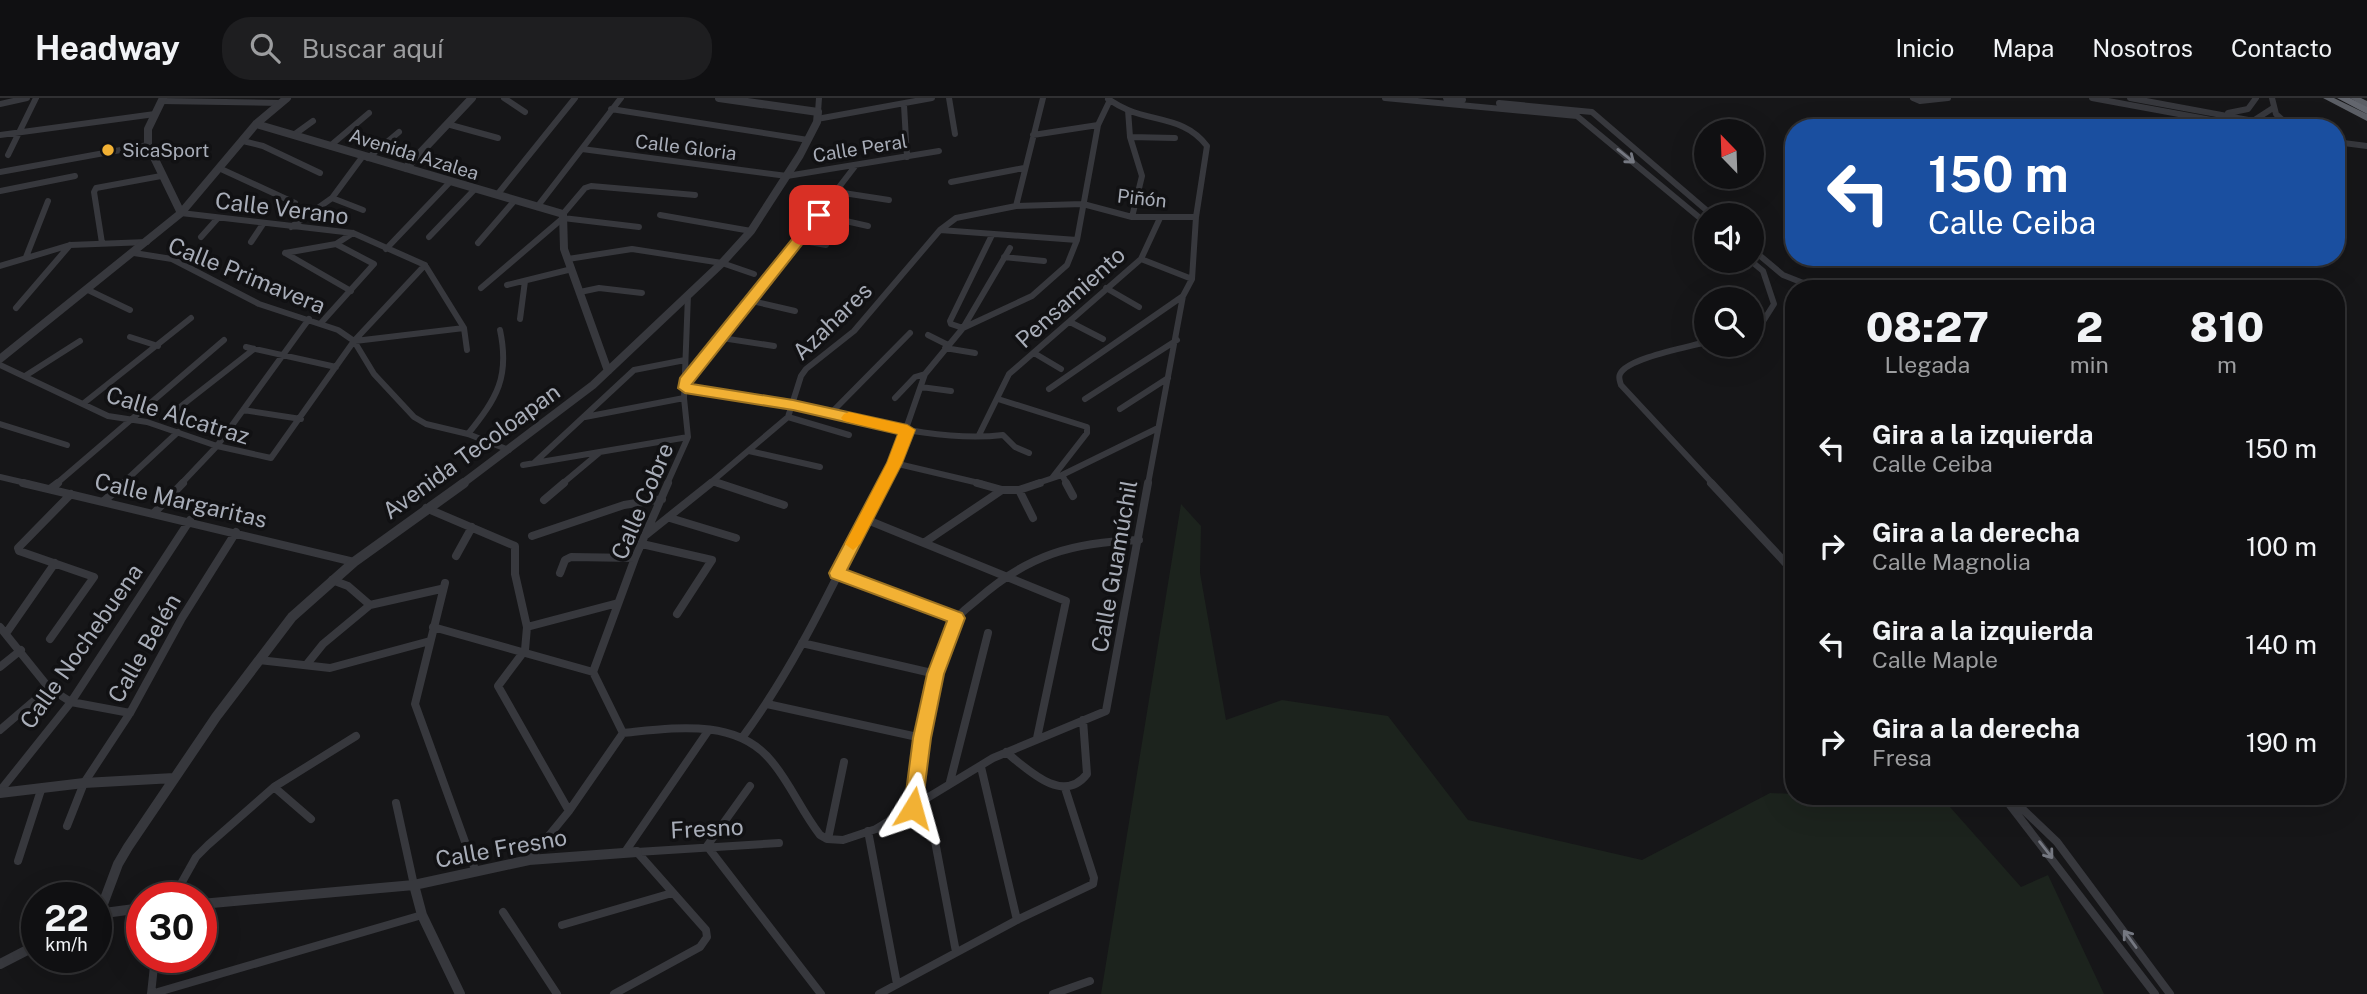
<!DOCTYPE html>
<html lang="es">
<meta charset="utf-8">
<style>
body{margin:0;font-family:"Public Sans",sans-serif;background:#1e1e20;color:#f1f3f6;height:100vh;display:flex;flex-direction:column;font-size:26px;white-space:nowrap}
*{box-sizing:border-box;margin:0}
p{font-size:23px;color:#9c9d9f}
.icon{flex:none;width:38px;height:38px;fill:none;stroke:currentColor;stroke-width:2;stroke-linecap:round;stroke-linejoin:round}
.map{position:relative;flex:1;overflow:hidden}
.drawer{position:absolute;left:1785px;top:182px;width:560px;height:525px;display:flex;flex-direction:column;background:#101012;border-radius:28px;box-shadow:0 7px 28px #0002,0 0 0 2px #303032}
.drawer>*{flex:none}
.hud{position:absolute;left:1785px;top:21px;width:560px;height:147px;border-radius:28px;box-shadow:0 7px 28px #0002,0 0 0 2px #303032;background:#1a4fa0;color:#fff;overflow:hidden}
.needle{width:46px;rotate:337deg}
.fabs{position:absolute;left:1694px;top:21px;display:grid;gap:14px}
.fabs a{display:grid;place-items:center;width:70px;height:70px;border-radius:50%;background:#101012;box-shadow:0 7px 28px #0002,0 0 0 2px #303032;font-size:35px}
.speed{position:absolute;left:21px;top:784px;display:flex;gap:14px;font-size:35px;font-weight:700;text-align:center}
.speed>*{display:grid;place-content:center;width:91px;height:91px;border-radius:50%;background:#101012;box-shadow:0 7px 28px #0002,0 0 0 2px #303032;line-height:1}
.speed small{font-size:18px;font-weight:400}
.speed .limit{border:10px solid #d22;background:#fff;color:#111}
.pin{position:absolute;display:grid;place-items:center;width:60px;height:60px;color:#fff;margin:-30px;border-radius:14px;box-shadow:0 4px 10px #0006}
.me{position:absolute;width:77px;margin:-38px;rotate:8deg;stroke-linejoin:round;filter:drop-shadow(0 0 5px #0008)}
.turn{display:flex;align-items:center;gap:24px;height:147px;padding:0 28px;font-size:32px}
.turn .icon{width:91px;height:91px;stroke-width:2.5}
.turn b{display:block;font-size:49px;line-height:60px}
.eta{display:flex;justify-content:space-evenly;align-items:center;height:119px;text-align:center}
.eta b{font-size:42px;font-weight:800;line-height:49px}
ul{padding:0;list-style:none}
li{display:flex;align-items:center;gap:21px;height:98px;padding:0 28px}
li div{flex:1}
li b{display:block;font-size:26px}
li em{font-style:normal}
header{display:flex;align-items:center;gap:42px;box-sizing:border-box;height:98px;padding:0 35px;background:#101012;border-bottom:2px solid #303032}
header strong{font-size:33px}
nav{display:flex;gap:38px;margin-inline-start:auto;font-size:24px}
.search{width:490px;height:63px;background:#1e1e20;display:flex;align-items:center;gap:18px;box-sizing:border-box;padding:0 24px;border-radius:28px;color:#9c9d9f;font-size:26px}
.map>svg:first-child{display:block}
</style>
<header>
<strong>Headway</strong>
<div class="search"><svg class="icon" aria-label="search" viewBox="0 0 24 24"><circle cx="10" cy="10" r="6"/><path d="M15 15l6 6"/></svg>Buscar aquí</div>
<nav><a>Inicio</a><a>Mapa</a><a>Nosotros</a><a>Contacto</a></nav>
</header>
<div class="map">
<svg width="2367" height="896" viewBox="0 0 2367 896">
<rect width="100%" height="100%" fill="#161618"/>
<path fill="#1c231d" d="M 1181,406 L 1201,428 L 1200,475 L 1226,622 L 1282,602 L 1388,618 L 1468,722 L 1642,762 L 1770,695 L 1794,696 L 1794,698 L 1942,700 L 2021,789 L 2048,777 L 2104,896 L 1101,896 Z"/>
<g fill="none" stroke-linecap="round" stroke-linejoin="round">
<path stroke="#37383d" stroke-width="6" d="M 504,0 L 525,14
M 949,0 L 955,36
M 1385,0 L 1577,18 L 1706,125
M 1446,0 L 1463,2
M 1913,0 L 1920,3 L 1948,0
M 2092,0 L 2255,30
M 2130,0 L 2292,30
M 2272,0 L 2276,16 L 2289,28
M 1108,1 C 1114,5 1121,9 1128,12 C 1157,24 1186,20 1207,48 L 1196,119
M 161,3 L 281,5
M 1499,5 L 1592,14 L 1712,117
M 0,6 L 27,0
M 904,7 L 907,59
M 611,11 L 808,42
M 1128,12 L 1130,39 L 1142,78 L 1132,119
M 818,14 L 819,0
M 2228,15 L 2248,11 L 2256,0
M 817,21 L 932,0
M 2256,21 L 2273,10
M 447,26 L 498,40
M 295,36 L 313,23
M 0,37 L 155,16
M 1033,37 L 1098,27
M 1130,39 L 1175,40
M 243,43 L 263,48 L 320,75
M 2336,44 L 2367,48
M 330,48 L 369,15
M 582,51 L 787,78 L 939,53
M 8,57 L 36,0
M 368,60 L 399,34
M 221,71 L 295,105
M 0,74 L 148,47
M 951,84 L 1024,70
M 0,93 L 75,78
M 837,94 L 889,102
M 497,97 L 575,0
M 332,100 L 363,112
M 1016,108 L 1043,0
M 537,109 L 621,0
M 181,115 L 353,135 L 425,167 L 464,230 L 467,252
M 563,116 L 585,90 L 591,88 L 695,97
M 660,117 L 751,133
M 819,117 L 868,128
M 291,129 L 332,100 L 363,58
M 940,132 L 1077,142
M 992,137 L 950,223 L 951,226 L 963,230 L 1010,150
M 201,139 L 218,120
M 429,139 L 475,91
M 799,142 L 826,147
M 251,144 L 263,126
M 102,145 L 94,94 L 96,90 L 161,78
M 478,145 L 515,102
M 386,151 L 450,84
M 1752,151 L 1783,177 L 1816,190
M 134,155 L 172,161 L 259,206 L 338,232 L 354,243 L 374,276 L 414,319 L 426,326 L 468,336 L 509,352
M 285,155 L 351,193
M 285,155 L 336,146 L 353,135
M 26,159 L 48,103
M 1004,159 L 1044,163
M 568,161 L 632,151 L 722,165 L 754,176
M 1141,161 L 1192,181
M 1751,163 L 1763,173 L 1774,206 L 1762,225 L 1752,230
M 0,168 L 70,147 L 147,144
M 507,187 L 572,171
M 481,190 L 563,120 L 639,129
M 1106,190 L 1139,209
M 88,192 L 130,212
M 580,194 L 599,190 L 642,195
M 752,203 L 795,213
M 16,210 L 70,147
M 520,221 L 525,183
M 1070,224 L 1103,241
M 321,225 L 374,166 L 336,146
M 928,237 L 948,247
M 130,239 L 158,248
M 722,240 L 774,248
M 355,243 L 464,230
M 1706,244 C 1689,249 1627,260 1620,276 C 1618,280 1620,283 1621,287 L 1713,386
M 246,249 L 336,269
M 945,250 L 975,255
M 1034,255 L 1061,271
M 0,267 L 108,318 L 147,324 L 217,348 L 271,360 L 354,243 L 425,167
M 25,278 L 80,243
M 685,284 L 730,231 L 856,67
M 921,289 L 951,293
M 685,290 C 722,296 760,300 796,308 C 862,321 936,345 1003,337 L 1015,349 L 1029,355
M 1049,291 L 1183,198
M 895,300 L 915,279 L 925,276
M 998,301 L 1087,329 L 1087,335 L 1052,380
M 1085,301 L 1177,242
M 84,305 L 191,220
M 1120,311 L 1168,280
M 243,312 L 301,321
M 171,316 L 254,251
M 830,316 L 910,235
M 585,319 L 684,300
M 788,319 L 849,337
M 0,326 L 67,347
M 468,336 C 497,300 510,279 500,232
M 979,337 L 1009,276 L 1141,161 L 1160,120
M 749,353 L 820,369
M 534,365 L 634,272 L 685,262
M 894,365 L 983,386
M 523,367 L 688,339
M 1062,377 L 1067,386
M 0,379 L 30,386
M 713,383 L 723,386
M 56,386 L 224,242
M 122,386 L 178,334
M 181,386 L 217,348 L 309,221
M 562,386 L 599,355
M 667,386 L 688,339 L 684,300 L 688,197
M 709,386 L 788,319 L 801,278 L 806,271 L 854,233 L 940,132 L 956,120 L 1016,108 L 1083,106 L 1132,119 L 1196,119 L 1192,181 L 1183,198 L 1148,386
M 883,386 L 894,365 L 925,276 L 963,230 L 1032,198 L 1067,167 L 1077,142 L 1098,27 L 1110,2
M 1035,386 L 1062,377 L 1158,330"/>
<path stroke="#37383d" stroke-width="8" d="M 23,385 L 354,464
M 718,385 L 784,407
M 977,385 L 1002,392
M 1066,385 L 1073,398
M 1711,385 L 1794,474
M 50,391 L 58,385
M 1019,392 L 1033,420
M 544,402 L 564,385
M 104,403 L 124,385
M 426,410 L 515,448 L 515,476 L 527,529 L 525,552 L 498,588 L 569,713
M 155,414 L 183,385
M 670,420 L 736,440
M 865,421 L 1066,503 L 1037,640
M 646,437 L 711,385
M 532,438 L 624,407 L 662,401
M 925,444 L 1002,392 L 1019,392 L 1040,385
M 642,446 L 712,462 L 677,516
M 456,458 L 472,429
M 560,475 L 565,462 L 571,459 L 635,460
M 837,475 L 957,520
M 332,482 L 348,488 L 370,507 L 441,491
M 445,485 L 415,606 L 476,774
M 0,529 L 49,590 L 71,604 L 130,615
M 433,529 L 593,574
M 527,529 L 618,505
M 7,534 L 55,465
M 50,541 L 94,479 L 19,453 L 18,450 L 71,396
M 802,545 L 936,576
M 259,562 L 330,570 L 430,543
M 307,566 L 323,546 L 370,507
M 0,569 L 21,552
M 593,574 L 635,460 L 668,385
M 593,574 L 623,635
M 767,606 L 922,640
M 0,632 L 49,590
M 623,635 C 673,630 738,619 773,665 C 791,687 802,714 820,737 L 827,741 L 843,742 L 876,731 L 993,660 L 1106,613 L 1148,385
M 742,640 C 800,562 840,471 884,385
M 1006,654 C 1028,672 1063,707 1087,676 L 1083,622
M 981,669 L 1017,822
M 950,684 L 988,535
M 750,688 L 707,748 L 821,896
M 274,689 L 311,721
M 0,693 L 71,604 L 190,422
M 2003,698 L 2155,896
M 2009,698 L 2057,744 L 2170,896
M 922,704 L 934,738 L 956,854
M 396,705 L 414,787
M 913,710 C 921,649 926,579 955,523 C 960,514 970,508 978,501 C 1028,457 1073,444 1139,442
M 67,728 L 84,685 L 130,615 L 182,520 L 236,434
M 868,733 L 897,886
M 828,741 L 844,664
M 625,754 L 708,633
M 637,754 L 779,745
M 529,762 L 569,713 L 623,635
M 18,763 L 41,692
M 173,800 L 196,759 L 208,747 L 274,689 L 356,638
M 503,814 L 557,896
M 562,827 L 672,795
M 151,896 L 422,817
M 151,896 L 155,859
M 614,896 L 700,849 L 707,839 L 706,832 L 637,754
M 879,896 L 1017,822 L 1093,786 L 1094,780 L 1065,690
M 1053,896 L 1090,883"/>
<path stroke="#37383d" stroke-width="8" d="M 163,0 L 148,31 L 148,47 L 181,115
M 256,26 L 563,116 L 564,151 L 608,273
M 406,70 L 472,0
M 0,261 L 181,115 L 256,26 L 287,0
M 462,386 L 593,287 L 722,165 L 751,133 L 800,57 L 817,24 L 818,14 L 719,0"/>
<path stroke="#37383d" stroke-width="10" d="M 0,695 L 84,685 L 174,680
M 414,787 L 422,817 L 460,896
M 201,806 L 414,787 L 529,762 L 637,754
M 100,814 L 118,766 L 128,749 L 216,619 L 292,519 L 354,464 L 464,385
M 97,816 L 142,810
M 0,866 L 37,847"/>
<path fill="#5b5e65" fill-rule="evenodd" d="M 2323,0 L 2334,0 L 2367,16 L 2367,23 Z
M 2350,0 L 2361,0 L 2367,3 L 2367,10 Z"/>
<path fill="#63666e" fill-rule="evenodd" d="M 2337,0 L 2350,0 L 2367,9 L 2367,16 Z"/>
</g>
<defs><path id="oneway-shaft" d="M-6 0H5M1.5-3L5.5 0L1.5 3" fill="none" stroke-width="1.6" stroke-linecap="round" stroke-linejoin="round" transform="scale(1.75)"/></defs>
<g stroke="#757881">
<use href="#oneway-shaft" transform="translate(1626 58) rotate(39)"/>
<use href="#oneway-shaft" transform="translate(2046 752) rotate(52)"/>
<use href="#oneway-shaft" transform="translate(2130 841) rotate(-126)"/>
</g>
<path fill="#f2b134" stroke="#9d7322" stroke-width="2" d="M 819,113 L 825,117 L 823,120 L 692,286 L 793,302 L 907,327 L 915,332 L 902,365 L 847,472 L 962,515 L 965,520 L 944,576 L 931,640 L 922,710 L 919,716 L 913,719 L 906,716 L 904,710 L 913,640 L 927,576 L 947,523 L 831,480 L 829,475 L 887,365 L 898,336 L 793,312 L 685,295 L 678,290 L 680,280 L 814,114 Z"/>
<path fill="#f59e0b" d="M 849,314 L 907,327 L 915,332 L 902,365 L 860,446 L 853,452 L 845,446 L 887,365 L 898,336 L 844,323 L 841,320 L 844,316 Z"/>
<circle fill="#f2b134" stroke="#111113" stroke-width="2.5" cx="108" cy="52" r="7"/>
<g text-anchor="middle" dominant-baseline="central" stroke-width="7" stroke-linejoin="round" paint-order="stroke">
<g font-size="19" fill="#a8adb8" stroke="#111113">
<text transform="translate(686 49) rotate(7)">Calle Gloria</text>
<text transform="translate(860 50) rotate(-9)">Calle Peral</text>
<text transform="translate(414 56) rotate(17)">Avenida Azalea</text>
<text transform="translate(1142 100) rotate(6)">Piñón</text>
</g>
<g font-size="19" fill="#a8adb8" stroke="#111113" text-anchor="start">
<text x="122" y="52">SicaSport</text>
</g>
<g font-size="23" fill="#a8adb8" stroke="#111113">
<text transform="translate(282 110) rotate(7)">Calle Verano</text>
<text transform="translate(247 177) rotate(22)">Calle Primavera</text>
<text transform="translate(1070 199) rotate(-42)">Pensamiento</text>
<text transform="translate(832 223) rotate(-44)">Azahares</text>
<text transform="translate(178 317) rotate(17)">Calle Alcatraz</text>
<text transform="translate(471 353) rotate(-36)">Avenida Tecoloapan</text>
<text transform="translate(181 402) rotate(13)">Calle Margaritas</text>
<text transform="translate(642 403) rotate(-67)">Calle Cobre</text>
<text transform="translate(1114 468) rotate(-80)">Calle Guamúchil</text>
<text transform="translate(81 548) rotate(-55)">Calle Nochebuena</text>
<text transform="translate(144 550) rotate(-60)">Calle Belén</text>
<text transform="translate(707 730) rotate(-3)">Fresno</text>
<text transform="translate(501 750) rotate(-10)">Calle Fresno</text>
</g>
</g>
</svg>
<div class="fabs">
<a><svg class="needle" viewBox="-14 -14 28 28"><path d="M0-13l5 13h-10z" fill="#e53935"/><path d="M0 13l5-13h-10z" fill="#9c9d9f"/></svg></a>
<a><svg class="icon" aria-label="sound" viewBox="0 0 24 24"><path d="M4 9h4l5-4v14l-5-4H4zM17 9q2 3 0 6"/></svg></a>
<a><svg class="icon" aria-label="search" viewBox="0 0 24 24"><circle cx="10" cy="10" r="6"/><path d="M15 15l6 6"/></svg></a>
</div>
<div class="speed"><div>22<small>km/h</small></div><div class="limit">30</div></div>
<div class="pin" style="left:819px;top:117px;background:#d93025"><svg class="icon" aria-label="arrive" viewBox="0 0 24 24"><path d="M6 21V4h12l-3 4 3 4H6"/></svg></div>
<svg class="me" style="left:913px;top:710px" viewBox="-20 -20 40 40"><path d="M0-17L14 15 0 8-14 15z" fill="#f2b134" stroke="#fff" stroke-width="4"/></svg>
<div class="hud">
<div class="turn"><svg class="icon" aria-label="left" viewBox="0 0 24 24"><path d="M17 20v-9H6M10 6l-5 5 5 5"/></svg><div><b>150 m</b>Calle Ceiba</div></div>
</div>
<section class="drawer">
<div class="eta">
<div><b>08:27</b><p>Llegada</p></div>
<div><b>2</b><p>min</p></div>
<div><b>810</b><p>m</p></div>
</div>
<ul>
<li><svg class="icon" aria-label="left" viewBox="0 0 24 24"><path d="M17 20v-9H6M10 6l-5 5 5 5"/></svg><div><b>Gira a la izquierda</b><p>Calle Ceiba</p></div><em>150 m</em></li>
<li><svg class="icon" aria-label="right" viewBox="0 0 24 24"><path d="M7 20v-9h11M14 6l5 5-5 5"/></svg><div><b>Gira a la derecha</b><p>Calle Magnolia</p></div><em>100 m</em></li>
<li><svg class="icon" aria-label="left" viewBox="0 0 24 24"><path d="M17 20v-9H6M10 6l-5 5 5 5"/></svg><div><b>Gira a la izquierda</b><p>Calle Maple</p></div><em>140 m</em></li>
<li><svg class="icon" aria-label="right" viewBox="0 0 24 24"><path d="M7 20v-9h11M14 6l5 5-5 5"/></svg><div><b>Gira a la derecha</b><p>Fresa</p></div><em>190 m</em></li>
</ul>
</section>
</div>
